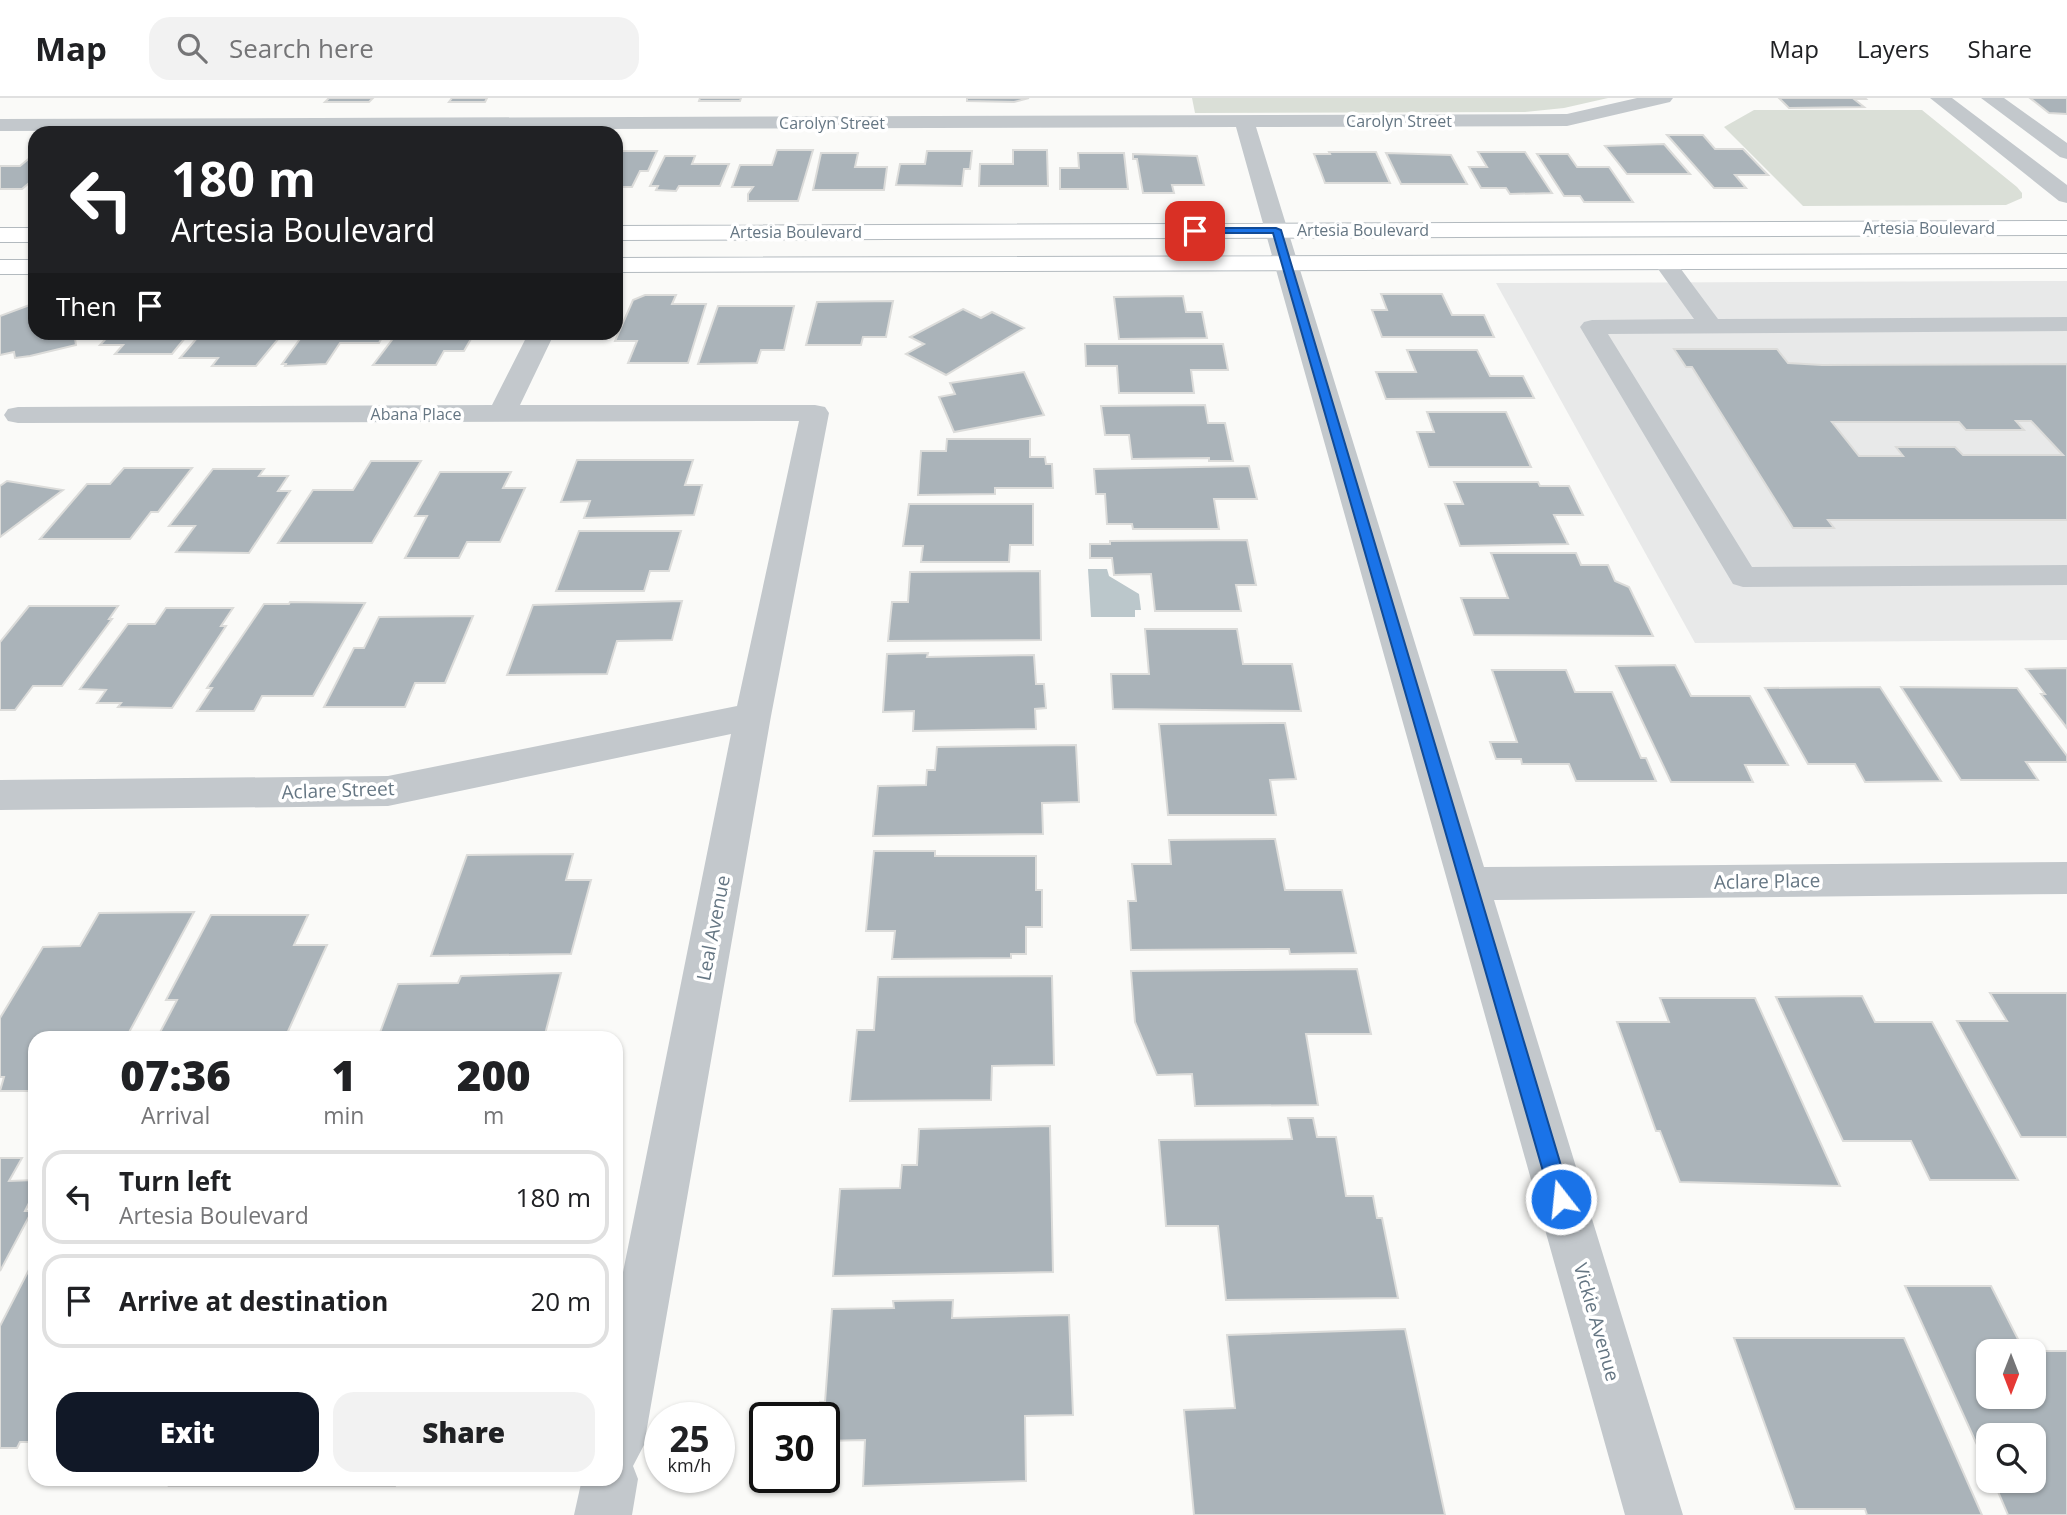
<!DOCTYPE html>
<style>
body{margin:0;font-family:"Open Sans",sans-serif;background:#f2f2f2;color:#202124;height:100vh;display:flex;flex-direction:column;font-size:26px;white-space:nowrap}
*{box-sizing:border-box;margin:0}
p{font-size:23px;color:#757577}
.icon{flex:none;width:38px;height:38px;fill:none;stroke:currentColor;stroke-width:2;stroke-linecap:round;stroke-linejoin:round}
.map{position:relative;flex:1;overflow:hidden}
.drawer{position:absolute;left:28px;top:933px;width:595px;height:455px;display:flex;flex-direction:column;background:#fff;border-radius:21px;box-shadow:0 2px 5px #0004}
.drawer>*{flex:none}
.guide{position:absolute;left:28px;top:28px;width:595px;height:214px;border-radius:21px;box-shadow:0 2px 5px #0004;background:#202124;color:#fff;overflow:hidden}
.needle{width:46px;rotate:180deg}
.tools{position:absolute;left:1976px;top:1241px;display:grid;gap:14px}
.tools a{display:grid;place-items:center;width:70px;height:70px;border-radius:14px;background:#fff;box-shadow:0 2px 5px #0004;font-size:35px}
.speed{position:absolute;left:644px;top:1304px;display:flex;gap:14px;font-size:35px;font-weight:700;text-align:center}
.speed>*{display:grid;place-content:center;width:91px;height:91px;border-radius:50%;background:#fff;box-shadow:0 2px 5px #0004;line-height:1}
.speed small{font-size:18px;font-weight:400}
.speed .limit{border:4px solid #111;border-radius:10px;background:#fff;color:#111}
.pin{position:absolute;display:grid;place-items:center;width:60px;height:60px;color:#fff;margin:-30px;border-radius:14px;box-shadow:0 4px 10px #0006}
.me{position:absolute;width:77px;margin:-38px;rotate:344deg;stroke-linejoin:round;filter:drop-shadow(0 0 5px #0008)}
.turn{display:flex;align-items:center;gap:24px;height:147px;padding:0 28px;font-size:32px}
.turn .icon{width:91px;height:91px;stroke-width:2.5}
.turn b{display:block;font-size:49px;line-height:60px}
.then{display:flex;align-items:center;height:66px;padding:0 28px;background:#0003;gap:14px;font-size:26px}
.eta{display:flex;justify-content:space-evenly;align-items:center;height:119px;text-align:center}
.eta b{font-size:42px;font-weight:800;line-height:49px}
.cta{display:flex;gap:14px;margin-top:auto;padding:14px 28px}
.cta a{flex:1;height:80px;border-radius:21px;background:#111827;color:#fff;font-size:28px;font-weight:800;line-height:80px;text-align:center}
.cta a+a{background:#f2f2f2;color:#202124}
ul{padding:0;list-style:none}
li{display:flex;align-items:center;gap:21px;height:94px;margin:0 14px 10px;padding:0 14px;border:4px solid #e0e0e0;border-radius:21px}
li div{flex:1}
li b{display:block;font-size:26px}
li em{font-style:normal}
header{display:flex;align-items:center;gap:42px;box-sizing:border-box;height:98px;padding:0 35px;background:#fff;border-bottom:2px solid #e0e0e0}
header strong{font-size:33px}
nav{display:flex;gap:38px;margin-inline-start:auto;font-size:24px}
.search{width:490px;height:63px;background:#f2f2f2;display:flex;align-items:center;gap:18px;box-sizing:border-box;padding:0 24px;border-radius:21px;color:#757577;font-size:26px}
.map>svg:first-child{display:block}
</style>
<header>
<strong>Map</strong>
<div class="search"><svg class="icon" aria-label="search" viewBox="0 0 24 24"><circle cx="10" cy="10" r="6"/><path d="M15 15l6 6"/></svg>Search here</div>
<nav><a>Map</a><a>Layers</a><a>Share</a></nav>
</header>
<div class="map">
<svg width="2067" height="1417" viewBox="0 0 2067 1417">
<rect width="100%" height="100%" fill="#fafaf8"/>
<path fill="#e8e9e9" d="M 2067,183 L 2067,542 L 1695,545 L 1496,185 Z"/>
<path fill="#dadfd7" d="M 1192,0 L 1608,0 L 1564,10 L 1525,14 L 1195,15 Z
M 1754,12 L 1922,12 L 2017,89 L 2022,95 L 2022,100 L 2006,107 L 1803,108 L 1724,29 Z"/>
<path fill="#bbc7cb" d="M 1088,471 L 1107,471 L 1109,478 L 1139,496 L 1141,512 L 1135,512 L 1135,519 L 1091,519 Z"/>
<path fill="#aab3b9" stroke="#dcdcda" stroke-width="2" fill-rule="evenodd" d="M 329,0 L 373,0 L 369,4 L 325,4 Z
M 452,0 L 487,0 L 485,4 L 449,4 Z
M 700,0 L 741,0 L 740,3 L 699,3 Z
M 967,0 L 1029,0 L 1014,4 L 967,3 Z
M 1779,0 L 1865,0 L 1866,1 L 1854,1 L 1864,9 L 1789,10 Z
M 2030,0 L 2067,0 L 2067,16 L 2049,15 Z
M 1667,37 L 1703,37 L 1715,51 L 1743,51 L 1768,77 L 1735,77 L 1746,90 L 1714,90 Z
M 1664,46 L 1690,76 L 1627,76 L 1605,48 Z
M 777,52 L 813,52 L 798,103 L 748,103 L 748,96 L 753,89 L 732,89 L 740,67 L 772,67 Z
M 1013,52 L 1047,52 L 1048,88 L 979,88 L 980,66 L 1013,66 Z
M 616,53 L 657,53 L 648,73 L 640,73 L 632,89 L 616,89 Z
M 927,53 L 972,53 L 970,71 L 964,71 L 962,88 L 896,87 L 900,66 L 925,66 Z
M 1329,54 L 1376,54 L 1390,85 L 1325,85 L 1314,56 L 1330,56 Z
M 1478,54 L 1525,54 L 1552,95 L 1510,96 L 1506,90 L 1481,90 L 1469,69 L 1487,69 Z
M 821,55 L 858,55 L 855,69 L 887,69 L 884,92 L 813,92 Z
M 1078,55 L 1124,55 L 1128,91 L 1060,91 L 1060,70 L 1079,70 Z
M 1386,55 L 1451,57 L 1467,86 L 1401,86 Z
M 1133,56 L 1197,58 L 1204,87 L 1172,87 L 1174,95 L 1143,95 L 1137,61 L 1133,61 Z
M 1537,56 L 1568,56 L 1577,69 L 1609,69 L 1633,104 L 1584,104 L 1580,98 L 1564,98 Z
M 32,58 L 35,58 L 35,80 L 22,91 L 0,91 L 0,68 L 20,68 Z
M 665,58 L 695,58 L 692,66 L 729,66 L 720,88 L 679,88 L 676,93 L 656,92 L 658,88 L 650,88 Z
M 1381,196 L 1442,196 L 1452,217 L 1484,217 L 1494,239 L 1382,239 L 1372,212 L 1387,212 Z
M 645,197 L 676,197 L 672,206 L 706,206 L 688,265 L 628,265 L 637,243 L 615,243 L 633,202 Z
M 1183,198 L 1186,214 L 1202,214 L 1207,240 L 1119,241 L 1114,199 Z
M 893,203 L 886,239 L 863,239 L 861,247 L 806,247 L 817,204 Z
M 35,205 L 35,234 L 74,234 L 76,247 L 30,258 L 15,260 L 14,254 L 0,257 L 0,218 Z
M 718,208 L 794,208 L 784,252 L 761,252 L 757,265 L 698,266 Z
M 963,211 L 981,220 L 992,214 L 1024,230 L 946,277 L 906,256 L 924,246 L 910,239 Z
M 112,234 L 190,234 L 172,256 L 115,256 L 123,247 L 100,247 Z
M 202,234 L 284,234 L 256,268 L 212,268 L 218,260 L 180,260 Z
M 305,234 L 385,234 L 379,245 L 340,245 L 326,266 L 285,268 L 286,266 L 282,266 Z
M 398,234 L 475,234 L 464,253 L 444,253 L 436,267 L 373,267 Z
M 1085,246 L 1223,246 L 1228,272 L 1191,272 L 1194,295 L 1119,295 L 1117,268 L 1086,268 Z
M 1674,251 L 1777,251 L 1788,265 L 1822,267 L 2067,266 L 2067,422 L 1828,422 L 1834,430 L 1793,430 L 1692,269 L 1686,269 ZM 2016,323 L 2031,323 L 2063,357 L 1963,357 L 1955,349 L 1896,349 L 1903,358 L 1859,358 L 1832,324 L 1959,324 L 1966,332 L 2024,332 Z
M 1407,252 L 1477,252 L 1490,278 L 1523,278 L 1534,300 L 1386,301 L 1376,274 L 1416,274 Z
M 1024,274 L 1044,317 L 954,334 L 939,299 L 955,296 L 950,285 Z
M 1205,307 L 1208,325 L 1225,325 L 1233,363 L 1209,363 L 1209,360 L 1132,361 L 1129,337 L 1105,337 L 1101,308 Z
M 1427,314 L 1506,314 L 1531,369 L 1429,369 L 1417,334 L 1434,334 Z
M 947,341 L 1030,341 L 1030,359 L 1045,359 L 1046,366 L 1052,366 L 1053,390 L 995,390 L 995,396 L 918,397 L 921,353 L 946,353 Z
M 577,362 L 693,362 L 685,387 L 702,387 L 694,417 L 584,420 L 590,403 L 561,404 Z
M 371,363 L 421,363 L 372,445 L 278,445 L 313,392 L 353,392 Z
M 1249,368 L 1257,401 L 1214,401 L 1219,431 L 1133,431 L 1132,426 L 1107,426 L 1105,396 L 1096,396 L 1094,371 Z
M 124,370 L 192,370 L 158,414 L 151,414 L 130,441 L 40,441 L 87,386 L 110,386 Z
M 213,371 L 264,371 L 259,378 L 288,378 L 278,393 L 290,393 L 249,455 L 176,454 L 195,428 L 169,428 Z
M 440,374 L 511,374 L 503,390 L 525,390 L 500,444 L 467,444 L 459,460 L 405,460 L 427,418 L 415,418 Z
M 7,383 L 63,392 L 0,439 L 0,388 Z
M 1454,384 L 1538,384 L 1540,388 L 1569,388 L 1583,417 L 1554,417 L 1568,446 L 1460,448 L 1445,406 L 1463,406 Z
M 909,406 L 1033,406 L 1033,447 L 1010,447 L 1009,464 L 921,464 L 923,448 L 903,448 Z
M 579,433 L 681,433 L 669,473 L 650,473 L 644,493 L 556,493 Z
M 1247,442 L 1256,487 L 1236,487 L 1241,513 L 1155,513 L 1151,476 L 1114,477 L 1112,460 L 1090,460 L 1090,446 L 1110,446 L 1110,443 Z
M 1491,455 L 1576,455 L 1581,467 L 1608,467 L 1615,483 L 1629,489 L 1653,538 L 1474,537 L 1461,500 L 1508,500 Z
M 1040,473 L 1041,542 L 888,543 L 892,504 L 908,504 L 910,474 Z
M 682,503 L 672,542 L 617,543 L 607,576 L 507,577 L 533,507 Z
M 290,504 L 365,505 L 313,598 L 262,598 L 254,613 L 197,613 L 212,590 L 207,590 L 264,506 L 289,506 Z
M 29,508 L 118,508 L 109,521 L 112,521 L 62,588 L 33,588 L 15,612 L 0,612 L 0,544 Z
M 166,510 L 233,510 L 221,528 L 226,528 L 172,610 L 118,609 L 121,605 L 97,605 L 106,592 L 80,591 L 128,526 L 155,526 Z
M 473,518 L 445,585 L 415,585 L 405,609 L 324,609 L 354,550 L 364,550 L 379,519 Z
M 1145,531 L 1237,531 L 1243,566 L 1292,566 L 1301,613 L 1113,611 L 1111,576 L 1149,576 Z
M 928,555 L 927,559 L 1034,557 L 1036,586 L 1044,586 L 1046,610 L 1035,611 L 1036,631 L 913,633 L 914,613 L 883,614 L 887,556 Z
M 1675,567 L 1691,598 L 1750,598 L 1788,667 L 1745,667 L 1753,684 L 1671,684 L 1616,568 Z
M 2067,570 L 2067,630 L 2041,596 L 2045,596 L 2026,571 Z
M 1492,572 L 1566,572 L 1575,594 L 1612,594 L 1641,660 L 1646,660 L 1656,683 L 1576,683 L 1569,666 L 1522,666 L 1521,661 L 1496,661 L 1490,644 L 1517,644 Z
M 1880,589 L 1941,683 L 1865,684 L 1855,666 L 1808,666 L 1765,590 Z
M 1901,589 L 2017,590 L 2067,658 L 2067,664 L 2026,664 L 2038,682 L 1961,682 Z
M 1285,625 L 1296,681 L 1270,682 L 1276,717 L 1168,717 L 1159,626 Z
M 1076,647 L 1079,704 L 1042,705 L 1043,736 L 873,738 L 878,688 L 926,687 L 927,672 L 935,672 L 937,649 Z
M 1275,741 L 1285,792 L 1342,792 L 1356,855 L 1290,856 L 1289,851 L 1131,852 L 1128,803 L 1136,803 L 1132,766 L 1171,766 L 1169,742 Z
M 874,753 L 935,753 L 935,758 L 1036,758 L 1036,792 L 1042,792 L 1042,829 L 1026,829 L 1026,856 L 1011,856 L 1011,860 L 892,861 L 895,833 L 866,833 Z
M 573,756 L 566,782 L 591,782 L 571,856 L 431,858 L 467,757 Z
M 194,814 L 126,940 L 35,940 L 35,993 L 0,993 L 4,979 L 0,979 L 0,920 L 43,849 L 80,848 L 99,815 Z
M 211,817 L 308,817 L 294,847 L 327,847 L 285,940 L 157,940 L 177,902 L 166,902 Z
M 1357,871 L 1371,936 L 1306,936 L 1318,1007 L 1195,1008 L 1192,976 L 1157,977 L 1135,924 L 1131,873 Z
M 561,875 L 544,940 L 378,940 L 398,886 L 458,885 L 461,878 Z
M 1052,878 L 1054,967 L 992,968 L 991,1002 L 850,1003 L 857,932 L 874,932 L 878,879 Z
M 1990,895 L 2067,895 L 2067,1039 L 2021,1039 L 1957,923 L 2007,923 Z
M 1862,898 L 1875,924 L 1932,924 L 2018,1082 L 1930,1082 L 1911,1043 L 1843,1043 L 1776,899 Z
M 1660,900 L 1755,900 L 1840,1088 L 1680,1084 L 1660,1033 L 1656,1033 L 1617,924 L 1669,924 Z
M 1288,1020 L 1313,1020 L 1317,1039 L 1336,1039 L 1346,1098 L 1373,1098 L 1377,1120 L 1382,1120 L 1398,1200 L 1226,1202 L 1218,1128 L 1166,1128 L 1159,1042 L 1292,1041 Z
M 1050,1028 L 1053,1174 L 833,1178 L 840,1091 L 900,1090 L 902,1067 L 917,1067 L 919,1031 Z
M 0,1060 L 22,1060 L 9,1083 L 35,1082 L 35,1093 L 25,1113 L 32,1113 L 0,1173 Z
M 35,1160 L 35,1337 L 32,1344 L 20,1344 L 17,1350 L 0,1350 L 0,1228 Z
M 1905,1188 L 1991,1188 L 2024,1253 L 1988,1253 L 1988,1298 L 2034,1298 L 2034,1253 L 2067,1253 L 2067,1417 L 2008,1417 L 1993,1382 L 2034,1382 L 2034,1337 L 1988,1337 L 1988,1371 Z
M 953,1202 L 952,1220 L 1069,1217 L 1073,1317 L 1025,1318 L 1026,1383 L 863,1388 L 865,1342 L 824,1343 L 824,1320 L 819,1320 L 820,1304 L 825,1304 L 832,1211 L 894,1210 L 893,1203 Z
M 1405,1231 L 1445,1417 L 1194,1417 L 1184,1312 L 1235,1310 L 1227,1237 Z
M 1734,1240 L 1904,1240 L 1982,1417 L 1867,1417 L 1865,1411 L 1795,1411 Z
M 172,1381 L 397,1381 L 395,1388 L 169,1388 Z"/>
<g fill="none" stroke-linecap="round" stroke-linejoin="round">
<g stroke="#b3babf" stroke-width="2">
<path id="secondary" d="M 2067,123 L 2067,137 L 616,142 L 616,128 Z
M 0,130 L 35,130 L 35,144 L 0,144 Z
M 2067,156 L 2067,170 L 616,174 L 616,160 Z
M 0,162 L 35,162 L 35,176 L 0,176 Z"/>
</g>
<path fill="#c3c8cc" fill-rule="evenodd" d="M 1664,157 L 1672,159 L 1718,221 L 2067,219 L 2067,233 L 1608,236 L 1752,469 L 2067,467 L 2067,487 L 1743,489 L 1733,486 L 1580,229 L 1584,224 L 1592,222 L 1694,221 L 1653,164 L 1656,159 Z"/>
<path fill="#c3c8cc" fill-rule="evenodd" d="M 1637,0 L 1673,0 L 1670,4 L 1567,28 L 1256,29 L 1484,769 L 2067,764 L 2067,796 L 1494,802 L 1683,1417 L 1625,1417 L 1236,29 L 0,33 L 0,21 L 1567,16 Z
M 529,234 L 555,234 L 520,307 L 815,307 L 825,309 L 829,315 L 771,618 L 644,1347 L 633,1368 L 638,1381 L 632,1417 L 574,1417 L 582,1381 L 616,1381 L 616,1209 L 731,636 L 388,708 L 0,712 L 0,682 L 388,678 L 737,608 L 799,323 L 18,325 L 8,323 L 4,317 L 8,311 L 18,309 L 492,307 Z"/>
<path fill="#c3c8cc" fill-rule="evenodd" d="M 1930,0 L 1952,0 L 2067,87 L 2067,105 L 2059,103 Z
M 1981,0 L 2004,0 L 2067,45 L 2067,61 L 2060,59 Z"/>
<use href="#secondary" fill="#fff" fill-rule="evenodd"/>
</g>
<path fill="#1a73e8" stroke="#114b97" stroke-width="2" d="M 1195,130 L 1276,130 L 1281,132 L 1571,1101 L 1568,1109 L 1561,1111 L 1553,1109 L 1551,1101 L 1273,135 L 1192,135 L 1192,131 Z"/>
<g text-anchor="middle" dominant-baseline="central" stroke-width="7" stroke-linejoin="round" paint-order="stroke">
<g font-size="16" fill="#657683" stroke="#fff">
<text x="1399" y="23">Carolyn Street</text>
<text x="832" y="25">Carolyn Street</text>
<text x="1929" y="130">Artesia Boulevard</text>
<text x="1363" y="132">Artesia Boulevard</text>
<text x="796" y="134">Artesia Boulevard</text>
<text x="416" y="316">Abana Place</text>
</g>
<g font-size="19" fill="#657683" stroke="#fff">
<text transform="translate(338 692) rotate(-2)">Aclare Street</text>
<text transform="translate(1767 783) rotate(-1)">Aclare Place</text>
<text transform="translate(713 830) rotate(-79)">Leal Avenue</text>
<text transform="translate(1597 1224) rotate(74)">Vickie Avenue</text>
</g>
</g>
</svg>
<div class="tools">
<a><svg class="needle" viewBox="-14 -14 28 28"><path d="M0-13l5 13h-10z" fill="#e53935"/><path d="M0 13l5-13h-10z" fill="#757577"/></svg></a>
<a><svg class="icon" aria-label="search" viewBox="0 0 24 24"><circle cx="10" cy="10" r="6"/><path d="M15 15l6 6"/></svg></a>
</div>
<div class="speed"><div>25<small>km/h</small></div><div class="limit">30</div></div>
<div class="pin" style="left:1195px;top:133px;background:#d93025"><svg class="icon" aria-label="arrive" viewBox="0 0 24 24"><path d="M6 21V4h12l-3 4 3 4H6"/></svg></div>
<svg class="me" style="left:1561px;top:1101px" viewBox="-20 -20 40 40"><circle r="17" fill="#1a73e8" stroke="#fff" stroke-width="3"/><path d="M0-11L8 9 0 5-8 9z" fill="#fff"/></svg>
<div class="guide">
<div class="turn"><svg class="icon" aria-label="left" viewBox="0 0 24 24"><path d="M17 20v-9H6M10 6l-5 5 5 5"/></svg><div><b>180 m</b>Artesia Boulevard</div></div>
<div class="then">Then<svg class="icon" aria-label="arrive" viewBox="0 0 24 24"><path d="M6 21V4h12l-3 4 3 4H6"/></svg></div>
</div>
<section class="drawer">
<div class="eta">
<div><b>07:36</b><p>Arrival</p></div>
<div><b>1</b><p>min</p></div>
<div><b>200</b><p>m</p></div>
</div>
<ul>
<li><svg class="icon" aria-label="left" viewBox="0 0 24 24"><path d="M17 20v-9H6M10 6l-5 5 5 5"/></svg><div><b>Turn left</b><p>Artesia Boulevard</p></div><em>180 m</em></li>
<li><svg class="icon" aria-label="arrive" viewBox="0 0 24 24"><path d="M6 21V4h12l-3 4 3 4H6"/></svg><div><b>Arrive at destination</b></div><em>20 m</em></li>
</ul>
<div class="cta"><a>Exit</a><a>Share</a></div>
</section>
</div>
